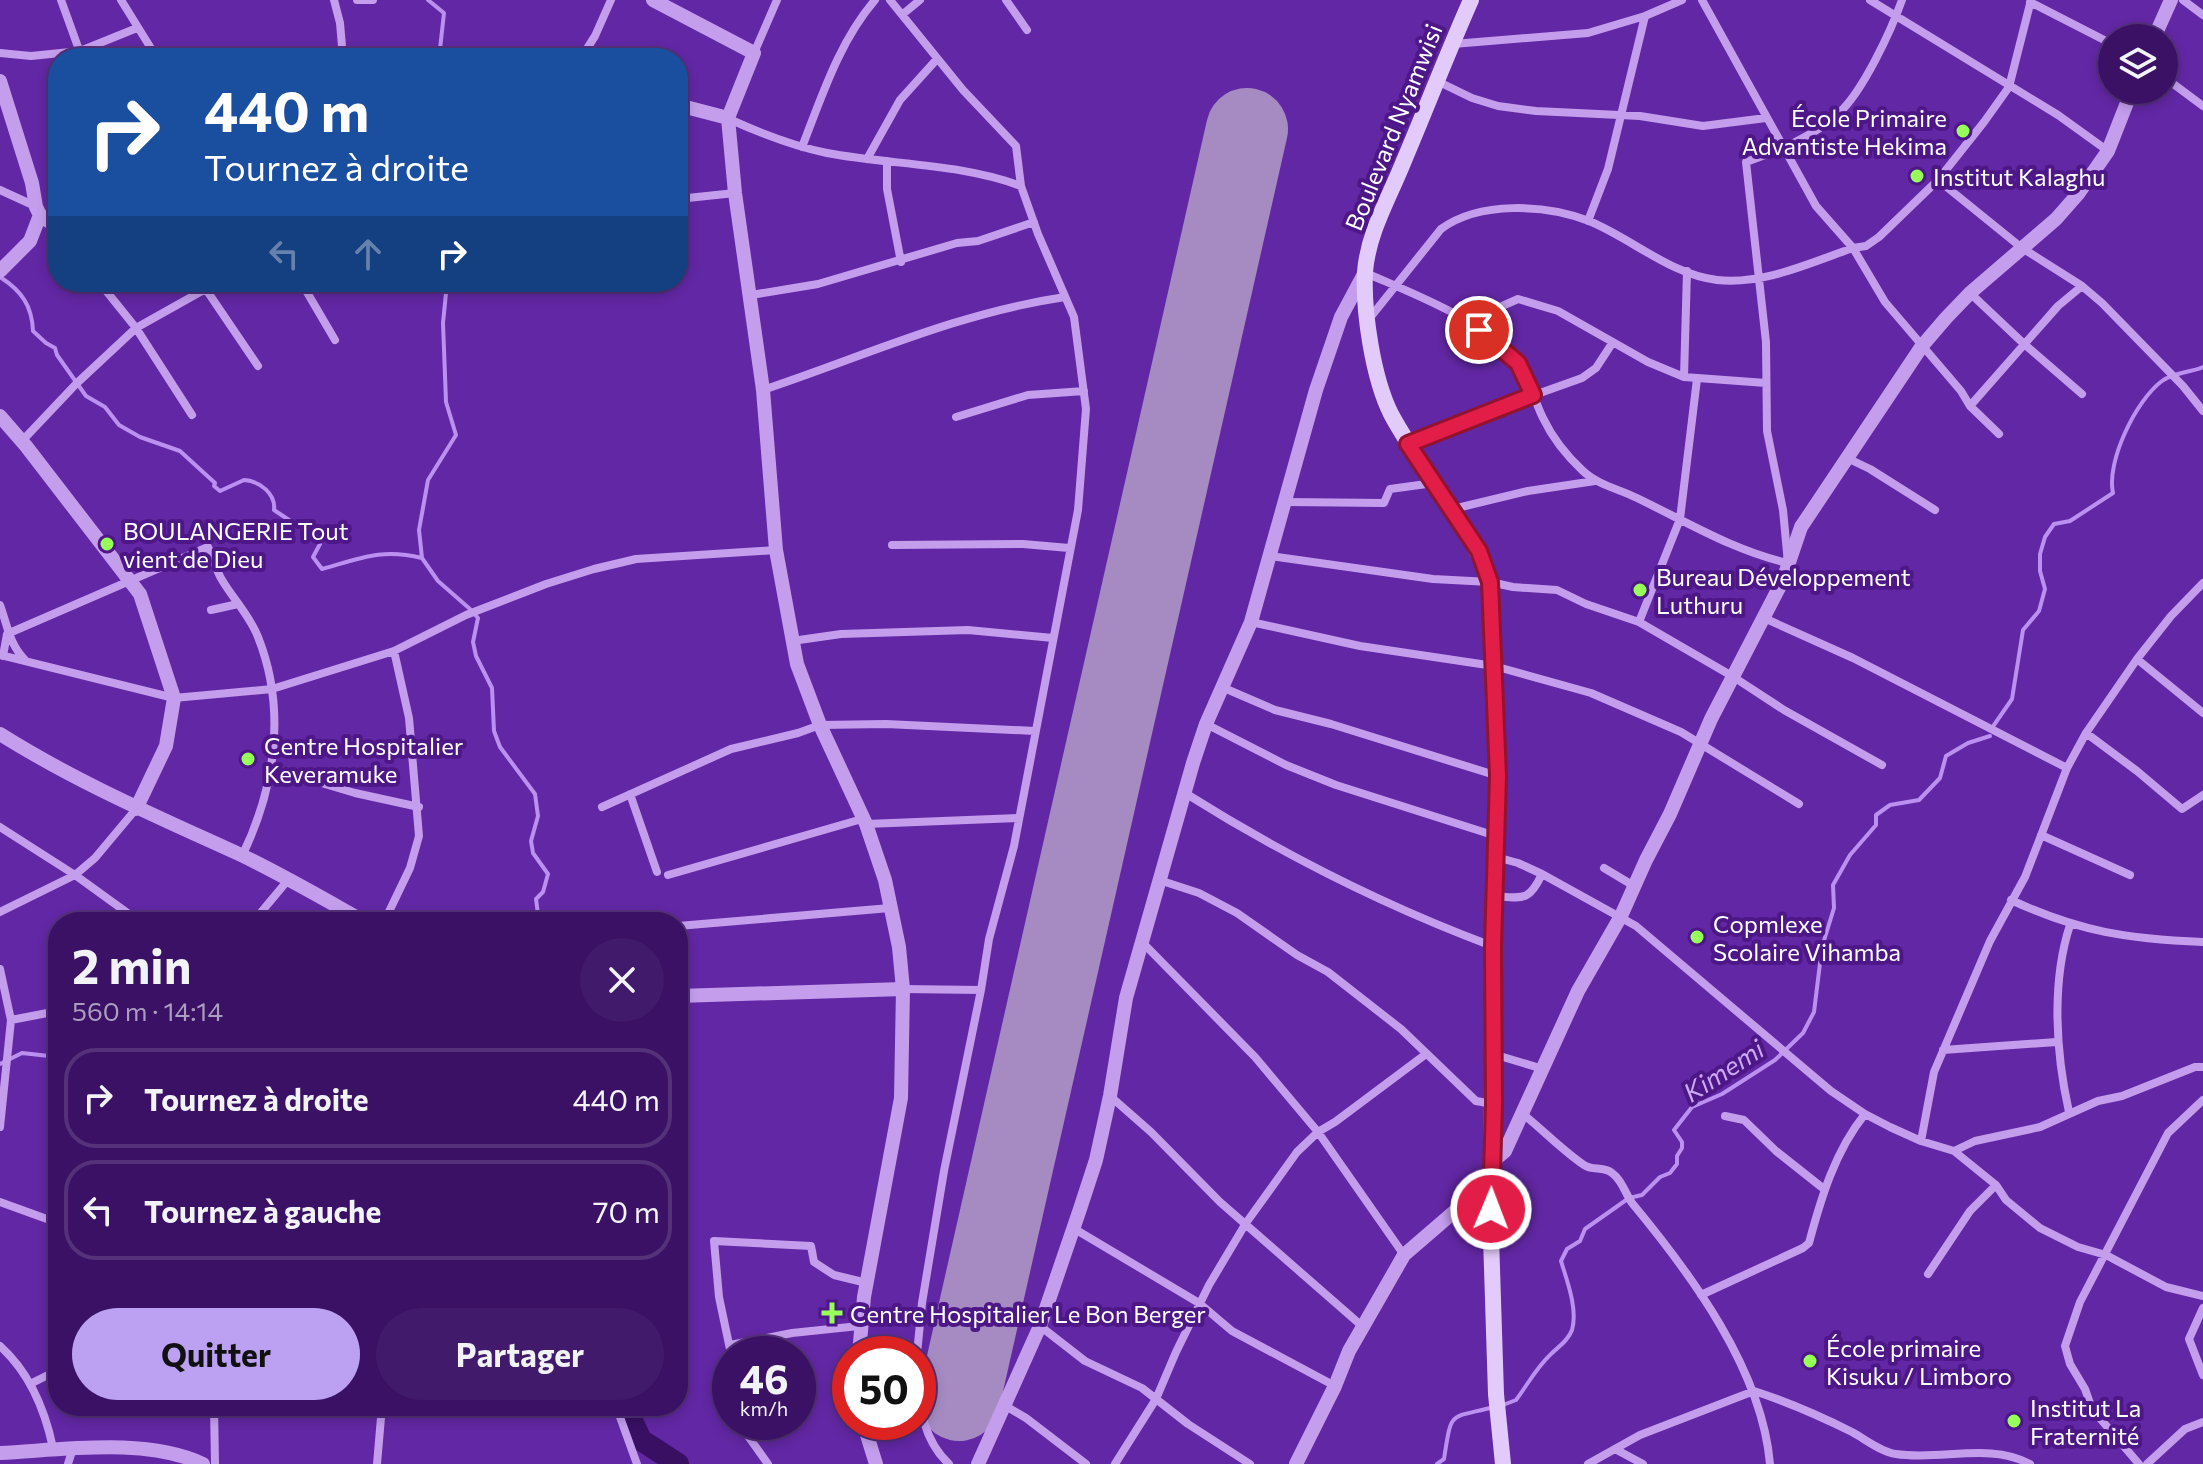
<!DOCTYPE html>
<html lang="fr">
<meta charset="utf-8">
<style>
body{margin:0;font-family:Commissioner,sans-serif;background:#411a6b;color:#f1f3f6;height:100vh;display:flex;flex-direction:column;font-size:30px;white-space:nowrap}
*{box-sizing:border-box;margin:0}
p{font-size:26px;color:#ab9dbf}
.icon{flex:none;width:44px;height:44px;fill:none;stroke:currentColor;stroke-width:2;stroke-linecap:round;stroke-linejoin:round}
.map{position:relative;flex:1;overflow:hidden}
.sheet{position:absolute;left:48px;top:912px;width:640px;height:504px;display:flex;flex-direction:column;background:#3a1165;border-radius:32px;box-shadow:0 4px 12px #0003,0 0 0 2px #543179}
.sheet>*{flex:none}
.hud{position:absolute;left:48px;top:48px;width:640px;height:244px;border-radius:32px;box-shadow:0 4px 12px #0003,0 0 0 2px #543179;background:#1a4fa0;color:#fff;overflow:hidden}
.fabs{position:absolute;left:2098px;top:24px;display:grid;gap:16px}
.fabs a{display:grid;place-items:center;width:80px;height:80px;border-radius:50%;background:#3a1165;box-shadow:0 4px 12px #0003,0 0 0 2px #543179;font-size:40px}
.speed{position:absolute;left:712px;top:1336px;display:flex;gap:16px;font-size:40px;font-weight:700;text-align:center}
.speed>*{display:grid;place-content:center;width:104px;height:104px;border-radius:50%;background:#3a1165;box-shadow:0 4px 12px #0003,0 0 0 2px #543179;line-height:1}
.speed small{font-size:20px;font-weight:400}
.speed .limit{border:12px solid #d22;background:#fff;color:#111}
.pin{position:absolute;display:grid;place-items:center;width:68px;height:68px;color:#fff;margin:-34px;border:4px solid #fff;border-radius:50%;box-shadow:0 2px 8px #0007}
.me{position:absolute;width:88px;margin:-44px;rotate:1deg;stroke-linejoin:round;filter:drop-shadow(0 0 6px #0008)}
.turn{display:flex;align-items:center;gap:28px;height:168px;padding:0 24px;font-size:36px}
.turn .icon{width:104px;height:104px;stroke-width:2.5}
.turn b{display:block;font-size:56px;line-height:68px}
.lanes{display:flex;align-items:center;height:76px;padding:0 24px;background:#0003;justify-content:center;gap:40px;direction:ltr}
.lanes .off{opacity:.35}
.round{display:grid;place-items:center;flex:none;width:84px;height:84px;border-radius:42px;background:#411a6b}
.overview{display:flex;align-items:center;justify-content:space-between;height:136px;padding:0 24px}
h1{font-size:48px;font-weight:700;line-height:60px}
.action{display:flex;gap:16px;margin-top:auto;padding:16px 24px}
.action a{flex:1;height:92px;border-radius:48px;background:#bca0f2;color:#111;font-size:32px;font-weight:700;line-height:92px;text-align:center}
.action a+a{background:#411a6b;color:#f1f3f6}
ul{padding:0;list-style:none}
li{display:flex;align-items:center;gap:24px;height:100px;margin:0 16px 12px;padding:0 8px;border:4px solid #543179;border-radius:32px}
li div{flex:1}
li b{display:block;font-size:30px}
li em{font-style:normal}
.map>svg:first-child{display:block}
</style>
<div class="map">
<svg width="2203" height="1464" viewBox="0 0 2203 1464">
<rect width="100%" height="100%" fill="#4e1787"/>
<path fill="#6227a4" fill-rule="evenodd" d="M 0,0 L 2203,0 L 2203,1464 L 0,1464 ZM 2112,38 L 2164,38 L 2164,90 L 2112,90 ZM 58,58 L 678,58 L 678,282 L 58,282 ZM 58,922 L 678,922 L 678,1406 L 58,1406 ZM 730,1354 L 798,1354 L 798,1422 L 730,1422 ZM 850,1354 L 918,1354 L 918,1422 L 850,1422 Z"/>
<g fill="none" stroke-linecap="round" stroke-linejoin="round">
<path stroke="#bc90f0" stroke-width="4" d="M 428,0 L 444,13 L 439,58
M 0,277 C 22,291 32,306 33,331 L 46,343 L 55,348 L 57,355 L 86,396 L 105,407 L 119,425 L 140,437 L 180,451 L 215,483 L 214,486 L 220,491 L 244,480 C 260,481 276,494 274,510 L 292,522 L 306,523 L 320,544 L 313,557 L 322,569 C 361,558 382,548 422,558
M 453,282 L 446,293 L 443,323 L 446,402 L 456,435 L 428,480 L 419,530 L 422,558 L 438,581 L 470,609 L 478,618 L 473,642 L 476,656 L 492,688 L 494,731 L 500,747 L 535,794 L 538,816 L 531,841 L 533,853 L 548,874 L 543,892 L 536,899 L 539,922
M 1994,725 L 2012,699 L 2023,630 L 2039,611 L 2045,589 L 2040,571 L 2040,554 L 2045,537 L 2054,524 L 2070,521 L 2113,493 C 2106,462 2136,400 2162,381 C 2174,372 2189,373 2203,367
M 0,1064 L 22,1053 L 58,1057
M 1503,1405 L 1516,1400 C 1528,1384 1536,1368 1551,1354 C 1558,1347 1568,1341 1572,1330 C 1578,1309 1567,1281 1561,1261 L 1567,1249 L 1580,1241 L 1585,1229 L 1629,1198 L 1642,1195 L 1660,1177 L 1670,1173 L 1677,1164 L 1677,1156 L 1682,1148 L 1682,1142 L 1674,1130 L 1692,1107 L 1722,1094 L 1775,1060 L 1803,1033 L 1814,1012 L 1822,947 L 1834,908 L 1833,885 L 1850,855 L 1876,825 L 1876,815 L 1890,805 L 1919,800 L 1940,778 L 1946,756 L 1968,743 L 1990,736
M 1437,1464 L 1444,1459 C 1452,1409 1448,1419 1494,1407"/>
<path stroke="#390f64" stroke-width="22" d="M 625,1406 L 641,1440 L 678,1464"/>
<path stroke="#a68bc3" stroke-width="82" d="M 959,1400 L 1247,129"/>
<path stroke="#c49eed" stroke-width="8" d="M 61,0 L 82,58
M 121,0 L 157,58
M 334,0 L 340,23 L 343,58
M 357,0 L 373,0
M 890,0 L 963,90 L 1016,146 L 1021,186 L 1038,234 L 1074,317 L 1086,409 L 1078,510 L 1014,846 L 989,939 L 981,990 L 944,1171 L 922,1303 L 917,1354
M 1006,0 L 1027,30
M 1702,0 L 1816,206 L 1853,248 L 1885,302 L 1961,391 L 1970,406 L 1999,434
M 1870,0 L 2058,115 L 2108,151
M 2183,0 L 2203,15
M 2030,2 L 2112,44
M 903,14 L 920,0
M 1453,44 L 1588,33 L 1645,16 L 1682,0
M 0,53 L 31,56 L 80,51 L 137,28
M 754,53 L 777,0
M 581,58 L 595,36 L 611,0
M 2164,77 L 2203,106
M 1437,81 L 1472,98 L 1498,106 L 1536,111 L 1640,116 L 1703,126 L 1766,118
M 729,119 C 760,133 793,146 827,153 C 890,165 960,163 1021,186
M 802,147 C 822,96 839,42 875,0
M 867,159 L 900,100 L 937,59
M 887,161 L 887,189 L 901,262
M 1938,180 L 2022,248 L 2082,286 L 2102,303 L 2183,386 L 2203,411
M 0,190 L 35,206
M 678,199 L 735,193
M 1588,221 L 1608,169 L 1645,16
M 1366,273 C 1411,293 1488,322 1518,362 C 1529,378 1534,400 1543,418 C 1552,437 1568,457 1583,471 C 1598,485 1619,489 1637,498 C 1687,522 1734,551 1788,563 L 1783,510 L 1767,431 L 1766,342 L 1746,162 C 1779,150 1813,137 1839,113 C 1863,91 1891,31 1902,0
M 99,282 L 136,328 L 192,415
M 201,282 L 258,366
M 301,282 L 335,340
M 1970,293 L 2023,343 L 2082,394
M 751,295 L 818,284 L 957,243 L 978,241 L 1034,222
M 1369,319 L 1441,229 C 1479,201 1546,204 1589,221 C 1631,238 1671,275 1717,280 C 1764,285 1809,263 1853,248 L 1866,246 L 1879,237 L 1938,180 L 1984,122 L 2009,87 L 2031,0
M 1479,330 L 1500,307 L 1518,299 L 1558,311 L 1648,362 L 1684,377 L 1766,383
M 1684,377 L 1687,271
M 763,390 C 865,356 957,313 1065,297
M 1970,406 L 2058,306 L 2082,286
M 956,417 L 1028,395 L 1084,391
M 22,441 L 76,384 L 136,328 L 218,282
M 1408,444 L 1470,418 L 1582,378 L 1596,368 L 1613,342
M 1847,458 L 1870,469 L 1935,510
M 1286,502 L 1384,503 L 1390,489 L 1434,483
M 1453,509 L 1528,491 L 1595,481
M 892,545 L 1023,544 L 1069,548
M 1270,556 L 1433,579 L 1490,582 L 1513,587 L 1557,590 L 1586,604 L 1639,622 L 1732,676 L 1784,710 L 1882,765
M 0,605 C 8,627 9,644 26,661
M 211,610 L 238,604
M 1764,618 L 1853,658 L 2067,768
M 1251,622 L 1360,646 L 1494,666 L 1591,693 L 1681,732 L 1799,804
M 1639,622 L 1680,519 L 1697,379
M 792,641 L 841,634 L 968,630 L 1053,638
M 0,655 L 174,698 L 272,689 L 394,651 L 466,615 L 546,584 L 594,569 L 636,559 L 776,550
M 3,656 L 7,634 L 208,547 C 213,558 216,570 222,580 C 234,600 250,616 258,637 C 287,710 275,788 242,856
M 2137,659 L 2203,713
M 1224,688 L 1275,710 L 1331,724 L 1498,776
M 1206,724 L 1286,765 L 1336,785 L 1496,836
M 2086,733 L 2137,771 L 2182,809 L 2203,795
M 271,768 L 355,793 L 419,807
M 1185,793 C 1282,854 1385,906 1492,946
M 630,794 L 657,872
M 602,807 L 731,749 L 798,733 L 820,725 L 886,724 L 1035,731
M 866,824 L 1019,818
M 0,827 L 75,875 L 140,922
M 2041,835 L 2130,875
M 1496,857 L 1518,863 L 1542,874 L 1636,926 L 1831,1091 L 1865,1114 L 1890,1127 L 1921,1141 L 1954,1151 L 1996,1185 L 2006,1200 L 2040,1228 L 2078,1247 L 2106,1255 L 2166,1287 L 2203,1296
M 1604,868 L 1634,886
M 668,875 L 862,819
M 1159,880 L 1199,893 L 1237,913 L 1297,955 L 1328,972 L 1401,1029 L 1476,1101 L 1493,1104
M 1494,896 C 1523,898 1529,902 1542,874
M 2011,900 C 2080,932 2128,939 2203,942
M 0,912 L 75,875 L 95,858 L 136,809
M 253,922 L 288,880
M 384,922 L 410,868 L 419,836 L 409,718 L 394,651
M 678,926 L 890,908
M 1142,942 L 1255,1057 L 1318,1132 L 1404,1255
M 0,969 L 11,1020 L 0,1127
M 903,989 L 981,990
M 11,1020 L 58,1011
M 1943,1050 L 2057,1042
M 1493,1054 L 1543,1069
M 1110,1096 L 1151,1132 L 1220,1202 L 1362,1326
M 2069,1112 C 2056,1054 2051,983 2070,925
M 1523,1114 C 1543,1130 1562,1150 1584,1165 C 1592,1171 1604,1166 1612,1173 C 1622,1180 1625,1193 1632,1203 C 1691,1274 1762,1370 1770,1464
M 1725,1116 L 1744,1120 L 1776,1151 L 1824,1189
M 1921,1141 L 1934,1072 L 1990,941 L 2025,877 L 2067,768 L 2086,733 L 2137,659 L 2171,616 L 2203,583
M 1954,1151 L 1975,1141 L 2040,1127 L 2098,1101 L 2122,1096 L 2195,1067 L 2203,1067
M 0,1202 L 58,1223
M 1073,1228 L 1199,1303 L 1232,1331 L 1335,1386
M 1928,1274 L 1970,1211 L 1996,1185
M 1701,1295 L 1803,1248 L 1809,1243 C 1821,1198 1835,1151 1865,1114
M 2203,1308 L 2189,1339 L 2203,1375
M 1040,1326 L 1085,1361 L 1142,1388 L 1188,1424 L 1250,1464
M 730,1345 L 792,1333 L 859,1326
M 0,1346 C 29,1372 45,1410 53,1448
M 731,1354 L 719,1297 L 714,1241 L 811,1246 L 814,1262 L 834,1275 L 867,1283
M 918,1375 C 919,1408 924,1441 949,1464
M 30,1384 L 58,1370
M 1004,1405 L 1026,1418 L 1086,1464
M 214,1406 L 215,1464
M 616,1406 L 637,1464
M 738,1422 L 768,1464
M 1615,1449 L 1643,1464
M 68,1464 L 73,1448
M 377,1464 L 382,1406
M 1115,1464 L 1156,1399 L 1176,1352 L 1209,1285 L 1246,1223 L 1297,1152 L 1318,1132 L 1335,1122 L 1426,1054
M 1588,1464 L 1640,1435 L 1754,1391 C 1788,1402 1820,1416 1852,1432 C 1865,1439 1881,1452 1896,1454 C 1940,1461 1990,1442 2030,1464
M 2139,1464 L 2092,1409 L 2085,1389 L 2070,1364 L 2065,1346 L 2080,1302 L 2168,1133 L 2203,1100
M 2147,1464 L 2185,1429 L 2203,1422"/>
<path stroke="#c49eed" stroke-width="14" d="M 653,0 L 754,53 L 728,118 L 735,193 L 763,390 L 776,550 L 797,664 L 820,725 L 866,824 L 885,880 L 899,947 L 903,989 L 901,1098 L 864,1297 L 859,1354
M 2154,38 L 2171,0
M 0,81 L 32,183 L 36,207 L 40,215 L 54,225 L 58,222
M 678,105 L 728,118
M 0,271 L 30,241 L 40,215
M 0,416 L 26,446 L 140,594 L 174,698 L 166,746 L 136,809
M 0,734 C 78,783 158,817 241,855 C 283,875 324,899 365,922
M 678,996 L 903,989
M 1493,1161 L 1505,1151 L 1578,991 L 1621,916 L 1646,860 L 1670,814 L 1711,719 L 1783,580 L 1801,527 L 1922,346 L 1946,318 L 1970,293 L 2056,219 L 2078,194 L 2108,151 L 2132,90
M 863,1422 L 876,1464
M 0,1453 C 62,1450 146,1437 203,1464
M 978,1464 L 1040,1326 L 1080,1209 L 1096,1160 L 1110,1096 L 1126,998 L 1193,763 L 1206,724 L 1251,622 L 1316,390 L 1341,317 L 1364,274
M 1296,1464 L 1335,1386 L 1349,1351 L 1404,1255 L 1491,1180"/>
<path stroke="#e2cbfa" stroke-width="16" d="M 1471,0 C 1447,54 1426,109 1403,163 C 1389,198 1368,233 1365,272 C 1363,312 1373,378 1391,414 C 1422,472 1468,519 1490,582 L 1498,776 L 1493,946 L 1491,1237 L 1496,1394 L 1503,1464"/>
</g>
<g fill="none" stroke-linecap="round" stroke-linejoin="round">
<g stroke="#92132f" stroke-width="20">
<path id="route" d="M 1479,330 L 1518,363 L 1533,395 L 1408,444 L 1479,551 L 1490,582 L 1498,776 L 1493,946 L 1494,1104 L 1491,1209"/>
</g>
<use href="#route" stroke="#e11d48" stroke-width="14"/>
</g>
<g fill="#96ff5a" stroke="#4e1787" stroke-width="3">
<circle cx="1963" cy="131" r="8"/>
<circle cx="1917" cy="176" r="8"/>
<circle cx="107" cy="544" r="8"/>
<circle cx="1640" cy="590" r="8"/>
<circle cx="248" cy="759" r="8"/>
<circle cx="1697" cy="937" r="8"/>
<path d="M828 1301h8v8h8v8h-8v8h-8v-8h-8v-8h8z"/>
<circle cx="1810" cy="1361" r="8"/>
<circle cx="2014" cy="1421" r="8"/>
</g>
<g text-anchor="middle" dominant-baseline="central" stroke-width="8" stroke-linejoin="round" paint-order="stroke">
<g font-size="24" fill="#fff" stroke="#4e1787" text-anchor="start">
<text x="1947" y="117" text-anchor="end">École Primaire<tspan x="1947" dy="28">Advantiste Hekima</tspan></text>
<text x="1933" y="176">Institut Kalaghu</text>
<text x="123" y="530">BOULANGERIE Tout<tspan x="123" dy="28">vient de Dieu</tspan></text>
<text x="1656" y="576">Bureau Développement<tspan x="1656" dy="28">Luthuru</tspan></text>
<text x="264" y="745">Centre Hospitalier<tspan x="264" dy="28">Keveramuke</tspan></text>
<text x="1713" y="923">Copmlexe<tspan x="1713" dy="28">Scolaire Vihamba</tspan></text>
<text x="850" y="1313">Centre Hospitalier Le Bon Berger</text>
<text x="1826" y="1347">École primaire<tspan x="1826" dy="28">Kisuku / Limboro</tspan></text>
<text x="2030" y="1407">Institut La<tspan x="2030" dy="28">Fraternité</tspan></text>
</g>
<g font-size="24" fill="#fff" stroke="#4e1787">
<text transform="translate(1393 127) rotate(-68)">Boulevard Nyamwisi</text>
</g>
<g font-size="26" font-style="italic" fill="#cda9f5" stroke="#4e1787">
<text transform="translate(1723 1070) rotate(-33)">Kimemi</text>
</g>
</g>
</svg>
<div class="fabs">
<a><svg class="icon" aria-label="layers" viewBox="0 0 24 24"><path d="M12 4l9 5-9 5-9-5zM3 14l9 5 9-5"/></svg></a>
</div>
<div class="speed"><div>46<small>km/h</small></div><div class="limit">50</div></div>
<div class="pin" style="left:1479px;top:330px;background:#d93025"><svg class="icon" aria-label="arrive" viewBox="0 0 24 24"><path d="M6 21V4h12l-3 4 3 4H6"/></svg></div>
<svg class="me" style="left:1491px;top:1209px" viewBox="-20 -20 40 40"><circle r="17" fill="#e11d48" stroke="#fff" stroke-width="3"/><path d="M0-11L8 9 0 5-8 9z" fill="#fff"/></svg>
<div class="hud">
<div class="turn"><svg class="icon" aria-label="right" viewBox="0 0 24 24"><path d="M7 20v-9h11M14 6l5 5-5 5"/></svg><div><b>440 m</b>Tournez à droite</div></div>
<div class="lanes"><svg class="icon off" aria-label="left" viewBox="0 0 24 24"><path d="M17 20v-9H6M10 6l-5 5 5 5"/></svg><svg class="icon off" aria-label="ahead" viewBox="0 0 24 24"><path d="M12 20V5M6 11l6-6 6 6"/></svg><svg class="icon" aria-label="right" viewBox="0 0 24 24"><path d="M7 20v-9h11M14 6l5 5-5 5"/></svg></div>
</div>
<section class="sheet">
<div class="overview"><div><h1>2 min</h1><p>560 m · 14:14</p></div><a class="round"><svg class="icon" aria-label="close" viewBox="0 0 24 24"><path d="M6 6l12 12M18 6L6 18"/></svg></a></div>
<ul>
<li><svg class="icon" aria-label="right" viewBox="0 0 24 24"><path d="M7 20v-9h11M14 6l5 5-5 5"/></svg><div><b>Tournez à droite</b></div><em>440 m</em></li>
<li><svg class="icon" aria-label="left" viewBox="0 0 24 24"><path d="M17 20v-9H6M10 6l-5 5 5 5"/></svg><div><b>Tournez à gauche</b></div><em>70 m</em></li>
</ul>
<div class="action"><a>Quitter</a><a>Partager</a></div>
</section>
</div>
